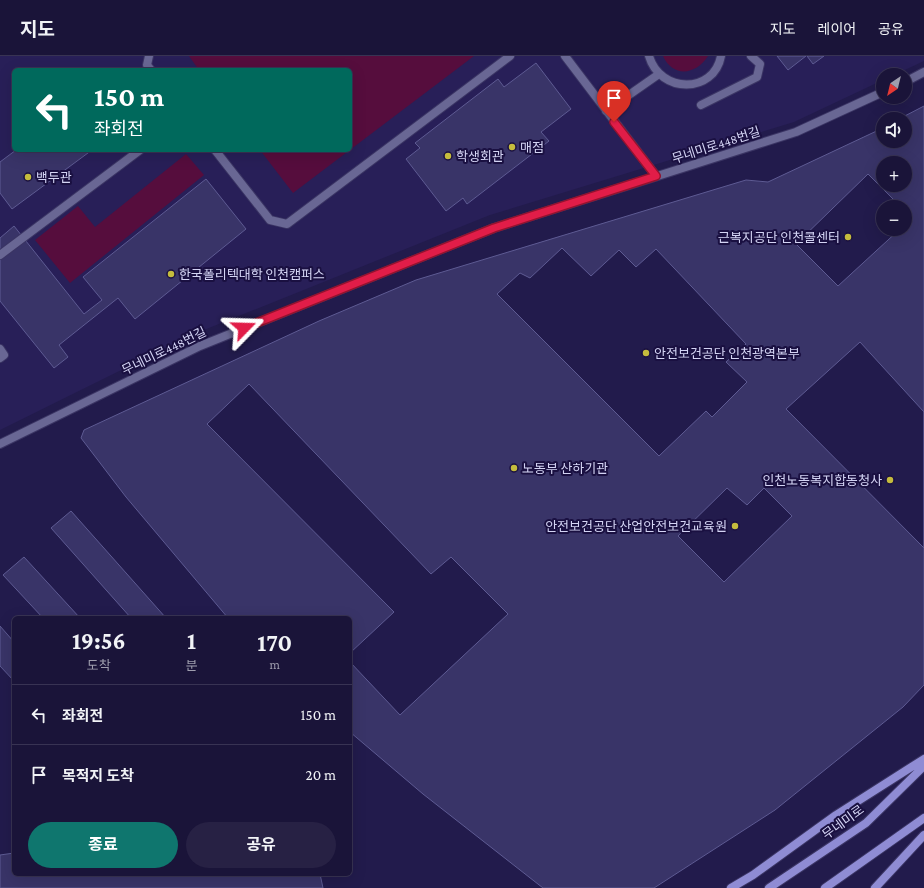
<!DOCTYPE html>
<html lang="ko">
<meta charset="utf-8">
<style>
body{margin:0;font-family:"Crimson Pro","Noto Sans KR",serif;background:#272144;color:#f1f3f6;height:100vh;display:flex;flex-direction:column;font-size:15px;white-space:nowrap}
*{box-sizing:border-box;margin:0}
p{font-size:13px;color:#9f9eae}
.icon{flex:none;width:22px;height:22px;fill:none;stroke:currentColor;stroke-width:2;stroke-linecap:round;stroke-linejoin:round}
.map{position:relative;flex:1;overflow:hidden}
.side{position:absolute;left:12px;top:560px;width:340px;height:260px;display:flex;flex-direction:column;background:#1a1439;border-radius:6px;box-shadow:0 4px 16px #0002,0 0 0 1px #383353}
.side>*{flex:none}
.top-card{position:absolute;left:12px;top:12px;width:340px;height:84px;border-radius:6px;box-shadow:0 4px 16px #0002,0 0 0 1px #383353;background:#00695c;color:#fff;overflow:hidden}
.needle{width:26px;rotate:215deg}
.tools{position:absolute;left:876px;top:12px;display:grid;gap:8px}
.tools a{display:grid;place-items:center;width:36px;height:36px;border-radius:50%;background:#1a1439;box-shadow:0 4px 16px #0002,0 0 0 1px #383353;font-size:20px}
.pin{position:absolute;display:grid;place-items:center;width:34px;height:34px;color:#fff;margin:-41px -17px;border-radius:50% 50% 50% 0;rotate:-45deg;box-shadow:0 0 4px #0007}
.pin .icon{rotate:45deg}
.me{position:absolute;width:44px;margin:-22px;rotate:68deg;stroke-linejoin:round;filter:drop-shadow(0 0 3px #0008)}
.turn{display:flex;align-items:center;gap:14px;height:84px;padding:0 16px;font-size:18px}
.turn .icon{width:52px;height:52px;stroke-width:2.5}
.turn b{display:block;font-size:28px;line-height:34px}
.eta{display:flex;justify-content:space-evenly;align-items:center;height:68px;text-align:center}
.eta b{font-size:24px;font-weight:700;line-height:28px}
.cta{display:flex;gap:8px;margin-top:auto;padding:8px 16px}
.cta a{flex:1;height:46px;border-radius:24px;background:#0f766e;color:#fff;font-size:16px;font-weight:700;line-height:46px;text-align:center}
.cta a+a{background:#272144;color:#f1f3f6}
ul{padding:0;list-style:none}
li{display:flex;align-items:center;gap:12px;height:60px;padding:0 16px;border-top:1px solid #383353}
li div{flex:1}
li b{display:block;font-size:15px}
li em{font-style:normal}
header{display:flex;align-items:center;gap:24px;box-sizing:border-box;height:56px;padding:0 20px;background:#1a1439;border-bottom:1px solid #383353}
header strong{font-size:19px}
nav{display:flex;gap:22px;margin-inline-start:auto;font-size:14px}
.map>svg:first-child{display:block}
</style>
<header>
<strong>지도</strong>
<nav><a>지도</a><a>레이어</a><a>공유</a></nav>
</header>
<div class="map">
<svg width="924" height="832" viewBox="0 0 924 832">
<rect width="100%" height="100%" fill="#221b4c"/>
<path fill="#281f58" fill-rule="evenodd" d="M 0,0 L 924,0 L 924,5 L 894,19 L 883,19 L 883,24 L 794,66 L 490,159 L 194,278 L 0,374 ZM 14,14 L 350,14 L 350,94 L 14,94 Z"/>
<path fill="#560d3d" d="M 189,0 L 474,0 L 293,137 L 260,94 L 350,94 L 350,14 L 199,14 Z
M 663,0 L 708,0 C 696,19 673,22 663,0 Z
M 186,98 L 204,119 L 70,227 L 35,184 L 78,150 L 95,171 Z"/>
<path fill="#393468" stroke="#5e5b93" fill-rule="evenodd" d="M 777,0 L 806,0 L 788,14 Z
M 807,0 L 824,0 L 813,8 Z
M 536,7 L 571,53 L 541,76 L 549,85 L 467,148 L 463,142 L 446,155 L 406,103 L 420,92 L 415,87 L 498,23 L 504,31 Z
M 924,50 L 924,629 L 903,651 L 775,754 L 654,832 L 543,832 L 423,738 L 350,676 L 350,562 L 228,562 L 126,441 L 81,382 L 84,374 L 319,265 L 416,224 L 746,124 L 768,126 L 883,72 L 883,85 L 905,85 L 905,63 L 899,63 ZM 883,107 L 905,107 L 905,129 L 883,129 ZM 883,151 L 905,151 L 905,173 L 883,173 Z
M 16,94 L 92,94 L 12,153 L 0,137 L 0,106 Z
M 868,118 L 901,151 L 883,151 L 883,173 L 900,173 L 838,230 L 796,188 Z
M 206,123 L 246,173 L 135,263 L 118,242 L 59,289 L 68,301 L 54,312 L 0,245 L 0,182 L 14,170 L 84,258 L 102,244 L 83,221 Z
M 905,155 L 912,162 L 905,168 Z
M 562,192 L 591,220 L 619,194 L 636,211 L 656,193 L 746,288 L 726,306 L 747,326 L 712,361 L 706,355 L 659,400 L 497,238 L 520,217 L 530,222 Z
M 860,286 L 924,356 L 924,492 L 786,353 Z
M 249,328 L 431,518 L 451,501 L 508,558 L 400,659 L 350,606 L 350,597 L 394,556 L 207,368 Z
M 727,432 L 747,449 L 764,432 L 792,460 L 724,526 L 678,480 Z
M 71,455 L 166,562 L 131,562 L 51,472 Z
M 24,501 L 80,562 L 43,562 L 3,519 Z
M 0,570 L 14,586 L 14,625 L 0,610 Z
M 14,797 L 14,818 L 320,818 L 323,832 L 0,832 L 0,799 Z"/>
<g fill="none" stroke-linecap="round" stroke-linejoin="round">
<g stroke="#3b3564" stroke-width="10">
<path id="lane" d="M 149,0 L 147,9 L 151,14
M 565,0 L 656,120
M 649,0 C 660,38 714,38 721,0
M 701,49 L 757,21 L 760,8 L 751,0
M 606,55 L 659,18
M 215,94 L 270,164 L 287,168 L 510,0
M 0,199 L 140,94
M 0,293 L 4,299 L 0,302"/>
</g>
<g stroke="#3b3564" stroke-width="10">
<path id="street" d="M 905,26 L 924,16
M 0,388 L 200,290 L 494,172 L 796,76 L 883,36"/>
</g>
<g stroke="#3b3564" stroke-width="10">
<path id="secondary" d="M 731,832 L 753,819 L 836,759 L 924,703
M 769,832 L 866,767 L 924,710
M 825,832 L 924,762
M 875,832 L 924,779"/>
</g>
<use href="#lane" stroke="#696794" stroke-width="8"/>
<use href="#street" stroke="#696794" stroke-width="8"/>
<use href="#secondary" stroke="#8f8cd4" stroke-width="8"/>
</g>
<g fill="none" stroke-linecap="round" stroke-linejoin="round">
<g stroke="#92132f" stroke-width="10">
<path id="route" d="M 244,272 L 494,172 L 656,120 L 614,66"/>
</g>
<use href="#route" stroke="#e11d48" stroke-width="7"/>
</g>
<g fill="#c5bc3d" stroke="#1a1041" stroke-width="1.5">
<circle cx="512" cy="91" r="4"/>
<circle cx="448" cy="100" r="4"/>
<circle cx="28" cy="121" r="4"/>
<circle cx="848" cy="181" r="4"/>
<circle cx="171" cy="218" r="4"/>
<circle cx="646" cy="297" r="4"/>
<circle cx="514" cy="412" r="4"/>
<circle cx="890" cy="424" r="4"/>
<circle cx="735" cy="470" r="4"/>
</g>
<g text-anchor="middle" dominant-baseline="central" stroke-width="4" stroke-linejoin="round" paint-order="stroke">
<g font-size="13" fill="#d4d4f4" stroke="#1a1041">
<text transform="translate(716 89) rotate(-18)">무네미로448번길</text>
<text transform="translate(164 295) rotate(-26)">무네미로448번길</text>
<text transform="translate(843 766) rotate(-36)">무네미로</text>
</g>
<g font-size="13" fill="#d4d4f4" stroke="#1a1041" text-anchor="start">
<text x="520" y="91">매점</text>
<text x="456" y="100">학생회관</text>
<text x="36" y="121">백두관</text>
<text x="840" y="181" text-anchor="end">근복지공단 인천콜센터</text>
<text x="179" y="218">한국폴리텍대학 인천캠퍼스</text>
<text x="654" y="297">안전보건공단 인천광역본부</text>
<text x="522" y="412">노동부 산하기관</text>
<text x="882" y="424" text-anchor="end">인천노동복지합동청사</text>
<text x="727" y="470" text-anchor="end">안전보건공단 산업안전보건교육원</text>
</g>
</g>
</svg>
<div class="tools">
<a><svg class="needle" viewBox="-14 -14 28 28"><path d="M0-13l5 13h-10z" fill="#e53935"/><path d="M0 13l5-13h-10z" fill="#9f9eae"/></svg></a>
<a><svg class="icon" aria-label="sound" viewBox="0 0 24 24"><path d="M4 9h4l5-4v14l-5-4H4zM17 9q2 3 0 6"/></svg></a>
<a>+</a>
<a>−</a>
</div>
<div class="pin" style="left:614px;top:66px;background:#d93025"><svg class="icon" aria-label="arrive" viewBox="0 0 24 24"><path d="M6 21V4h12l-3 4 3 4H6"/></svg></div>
<svg class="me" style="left:244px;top:272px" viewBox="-20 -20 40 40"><path d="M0-17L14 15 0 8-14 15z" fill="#e11d48" stroke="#fff" stroke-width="4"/></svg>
<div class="top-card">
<div class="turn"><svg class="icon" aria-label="left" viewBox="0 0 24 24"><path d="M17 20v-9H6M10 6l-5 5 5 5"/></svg><div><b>150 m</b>좌회전</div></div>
</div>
<section class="side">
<div class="eta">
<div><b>19:56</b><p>도착</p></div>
<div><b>1</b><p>분</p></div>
<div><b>170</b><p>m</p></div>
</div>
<ul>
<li><svg class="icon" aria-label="left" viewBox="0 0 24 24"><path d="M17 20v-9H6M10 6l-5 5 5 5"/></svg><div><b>좌회전</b></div><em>150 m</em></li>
<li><svg class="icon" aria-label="arrive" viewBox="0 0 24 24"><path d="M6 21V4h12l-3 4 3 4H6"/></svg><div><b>목적지 도착</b></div><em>20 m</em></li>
</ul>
<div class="cta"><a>종료</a><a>공유</a></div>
</section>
</div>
